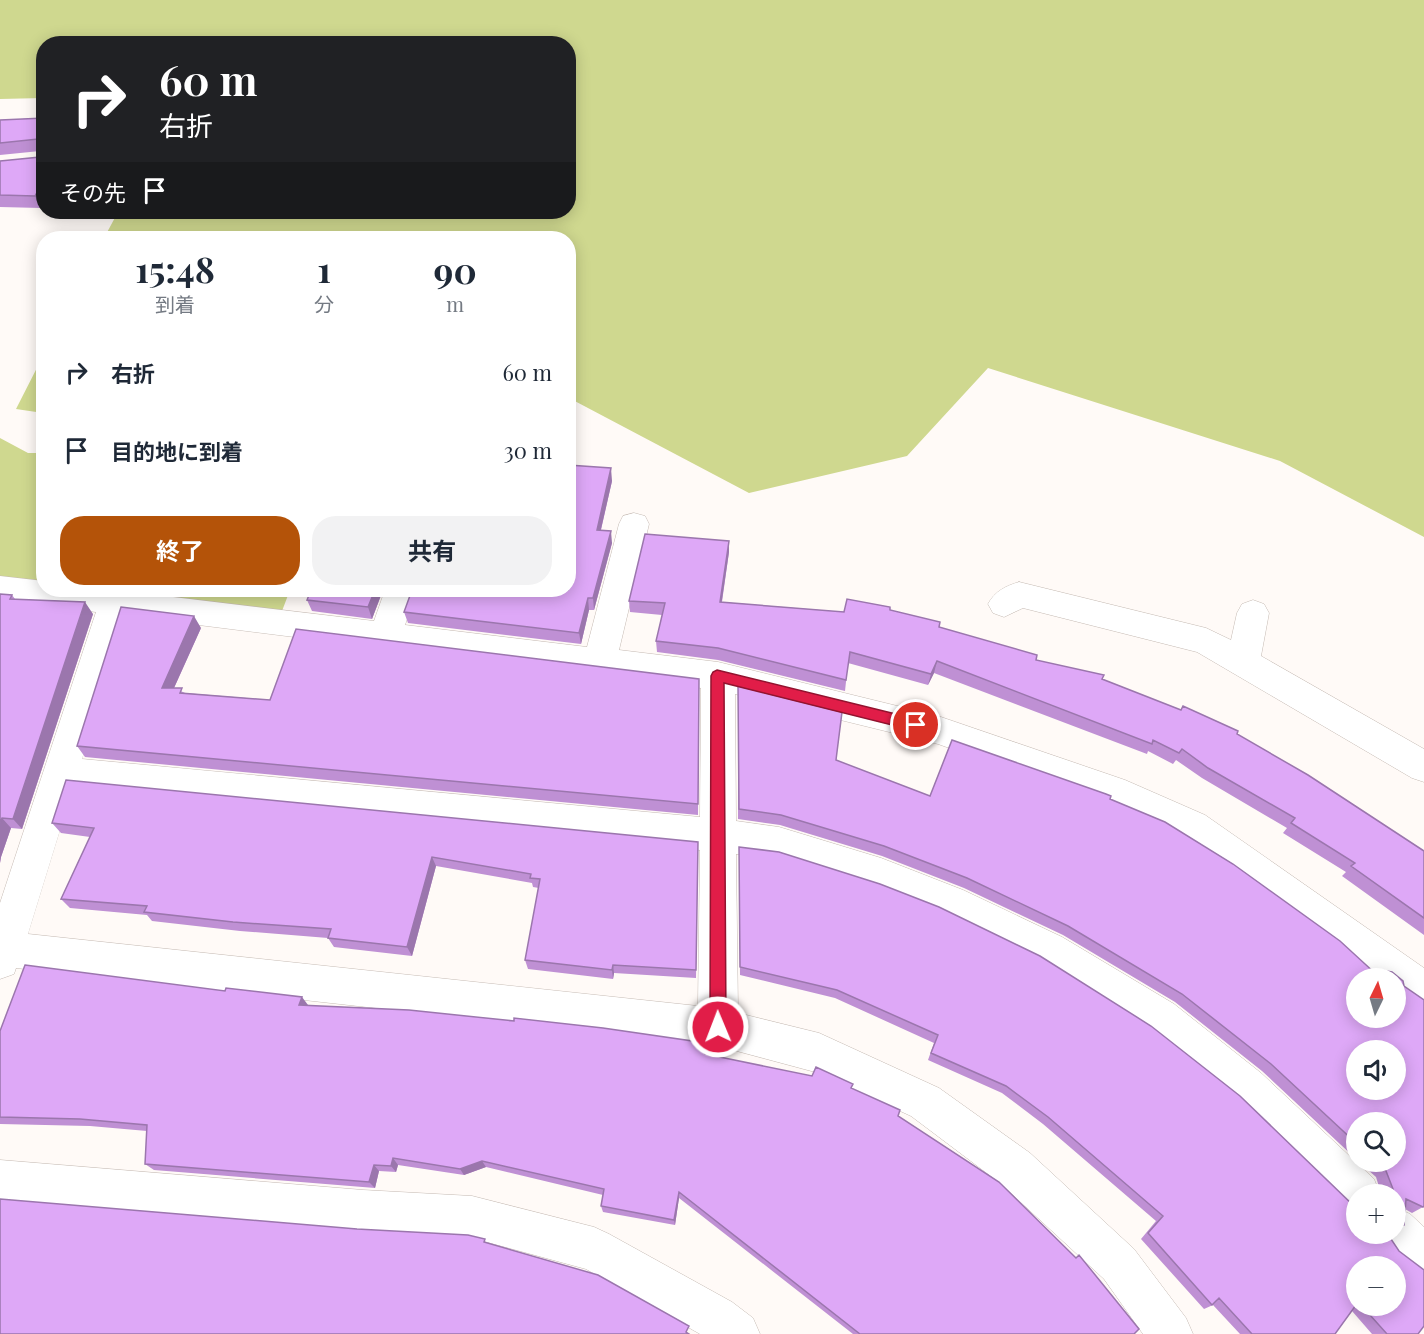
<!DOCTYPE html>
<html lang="ja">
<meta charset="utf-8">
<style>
body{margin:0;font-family:"Playfair Display","Noto Sans JP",serif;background:#f2f2f3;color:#1f2937;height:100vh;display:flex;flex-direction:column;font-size:22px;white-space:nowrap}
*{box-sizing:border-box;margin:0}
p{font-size:20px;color:#747a83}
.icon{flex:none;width:33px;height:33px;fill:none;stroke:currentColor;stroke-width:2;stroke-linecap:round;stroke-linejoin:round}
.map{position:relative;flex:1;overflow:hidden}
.panel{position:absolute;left:36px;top:231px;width:540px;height:366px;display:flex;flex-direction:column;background:#fff;border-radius:24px;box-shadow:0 3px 15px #0003}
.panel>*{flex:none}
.guide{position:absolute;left:36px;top:36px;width:540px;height:183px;border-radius:24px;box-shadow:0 3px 15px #0003;background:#202124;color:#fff;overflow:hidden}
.needle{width:39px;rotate:5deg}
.tools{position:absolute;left:1346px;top:968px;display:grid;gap:12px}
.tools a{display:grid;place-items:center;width:60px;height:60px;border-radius:50%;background:#fff;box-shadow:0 3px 15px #0003;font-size:30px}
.pin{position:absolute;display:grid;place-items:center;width:51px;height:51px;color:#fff;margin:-26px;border:3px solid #fff;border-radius:50%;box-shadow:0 2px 6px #0007}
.me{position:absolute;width:66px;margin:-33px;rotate:359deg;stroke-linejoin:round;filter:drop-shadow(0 0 4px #0008)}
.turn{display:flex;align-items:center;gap:21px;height:126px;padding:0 24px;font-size:27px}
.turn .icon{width:78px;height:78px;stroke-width:2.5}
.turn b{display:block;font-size:42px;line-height:51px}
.then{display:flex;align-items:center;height:57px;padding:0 24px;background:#0003;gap:12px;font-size:22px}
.eta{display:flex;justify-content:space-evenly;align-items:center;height:102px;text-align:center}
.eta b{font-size:36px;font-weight:700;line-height:42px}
.action{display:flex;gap:12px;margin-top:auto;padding:12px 24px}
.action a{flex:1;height:69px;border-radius:24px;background:#b45309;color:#fff;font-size:24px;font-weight:700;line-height:69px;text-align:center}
.action a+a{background:#f2f2f3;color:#1f2937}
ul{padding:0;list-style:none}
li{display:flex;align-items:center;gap:18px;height:78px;padding:0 24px}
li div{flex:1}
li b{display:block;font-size:22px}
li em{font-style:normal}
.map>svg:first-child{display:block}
</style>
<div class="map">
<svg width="1424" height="1334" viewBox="0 0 1424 1334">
<rect width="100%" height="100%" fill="#fffaf7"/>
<path fill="#cfd88f" d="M 0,0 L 1424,0 L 1424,537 L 1280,461 L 988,368 L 907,456 L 749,493 L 569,398 L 568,238 L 104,238 L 118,212 L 568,212 L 568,44 L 44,44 L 43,98 L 0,99 Z
M 43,356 L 43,413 L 16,409 Z
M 0,438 L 28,453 L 43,453 L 43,582 L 0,577 Z
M 107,590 L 290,590 L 282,611 Z"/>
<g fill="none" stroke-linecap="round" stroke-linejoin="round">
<g stroke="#c5bab3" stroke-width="1">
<path id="street" d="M 634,513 L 645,516 L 649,524 L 619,650 L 718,662 L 938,716 L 1125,780 L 1205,815 L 1424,968 L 1424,1010 L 1410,1004 L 1395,993 L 1395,978 L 1374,978 L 1179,837 L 1102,802 L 938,744 L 735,694 L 736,821 L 779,827 L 881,858 L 963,890 L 1062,937 L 1174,1004 L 1261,1073 L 1374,1179 L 1380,1194 L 1356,1194 L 1356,1214 L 1344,1209 L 1233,1101 L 1146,1032 L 1036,963 L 937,914 L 878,891 L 779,859 L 736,854 L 738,1013 L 819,1033 L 939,1088 L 1030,1153 L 1134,1249 L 1186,1318 L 1193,1334 L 1143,1334 L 1104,1279 L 1000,1183 L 911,1116 L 815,1072 L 718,1046 L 16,968 L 14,974 L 0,979 L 0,903 L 96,612 L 0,600 L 0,576 L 44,581 L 44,590 L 115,590 L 374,621 L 385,590 L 417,590 L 405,625 L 587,647 L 619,524 L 623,516 ZM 127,616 L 701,688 L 700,817 L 82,759 ZM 73,788 L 700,850 L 698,1006 L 28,934 Z
M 1019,582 L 1206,628 L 1231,640 L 1237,613 L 1242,604 L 1253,600 L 1264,604 L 1269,613 L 1261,656 L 1424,749 L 1424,782 L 1412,778 L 1197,652 L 1023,608 L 1004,617 L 993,613 L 988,604 C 995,591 1006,586 1019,582 Z
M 0,1160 L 363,1190 L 472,1196 L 594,1227 L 609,1234 L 732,1302 L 753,1318 L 760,1334 L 700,1334 L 586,1269 L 472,1238 L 363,1232 L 0,1202 Z
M 1395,1207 L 1410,1214 L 1424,1227 L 1424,1279 C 1404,1270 1384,1254 1375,1233 L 1395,1233 Z"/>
</g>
<use href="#street" fill="#fff" fill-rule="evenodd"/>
</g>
<path fill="#bf90d4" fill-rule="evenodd" d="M 44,118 L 44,203 L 41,208 L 0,207 L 0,161 L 40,157 L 40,151 L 0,155 L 0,120 Z
M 612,481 L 601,530 L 612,543 L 594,610 L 589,610 L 581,644 L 408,623 L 404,612 Z
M 729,552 L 722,602 L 844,612 L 890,610 L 1036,660 L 1102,679 L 1237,734 L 1424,851 L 1424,935 L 1342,876 L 1346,872 L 1283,833 L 1287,828 L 1202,778 L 1176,760 L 1173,764 L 1148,751 L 1147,754 L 934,673 L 928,685 L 848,663 L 845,691 L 718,660 L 657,652 L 656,641 L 662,615 L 630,612 L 629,601 Z
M 383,590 L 372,619 L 312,611 L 307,600 Z
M 0,594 L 12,595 L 15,599 L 93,614 L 22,829 L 11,828 L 1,857 L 0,863 Z
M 201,628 L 174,688 L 185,693 L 270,700 L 699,679 L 698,815 L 85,757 L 77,746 Z
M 738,686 L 842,712 L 836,760 L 930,796 L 952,740 L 1106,794 L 1111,796 L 1110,799 L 1165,822 L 1233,864 L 1340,941 L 1376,975 L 1381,970 L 1392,972 L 1403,981 L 1404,986 L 1424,1000 L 1424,1206 L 1423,1207 L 1412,1213 L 1405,1209 L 1404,1225 L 1395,1230 L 1395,1194 L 1362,1194 L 1369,1190 L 1380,1190 L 1376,1177 L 1358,1161 L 1395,1161 L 1395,1122 L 1356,1122 L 1356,1159 L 1262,1071 L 1175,1002 L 1063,935 L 964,888 L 882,856 L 780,825 L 738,819 ZM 1356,978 L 1395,978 L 1395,1017 L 1356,1017 ZM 1356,1050 L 1395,1050 L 1395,1089 L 1356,1089 Z
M 52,823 L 698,842 L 696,978 L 614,973 L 613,979 L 528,969 L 525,960 L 539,888 L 533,887 L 532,883 L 436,866 L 412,956 L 334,947 L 328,938 L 240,931 L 152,921 L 147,915 L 70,908 L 61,899 L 90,837 L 61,833 Z
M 739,847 L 779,852 L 880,884 L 939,907 L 1040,956 L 1151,1026 L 1240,1096 L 1353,1205 L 1356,1206 L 1356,1233 L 1387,1233 L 1399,1251 L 1424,1270 L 1424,1326 L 1418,1334 L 1372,1334 L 1352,1311 L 1335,1334 L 1240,1334 L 1213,1305 L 1204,1309 L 1141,1239 L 1156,1221 L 1043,1124 L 1002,1093 L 928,1060 L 934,1043 L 835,998 L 740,975 ZM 1356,1266 L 1395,1266 L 1395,1305 L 1356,1305 Z
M 0,1031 L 706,1051 L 706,1054 L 852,1089 L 898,1116 L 1134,1334 L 853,1334 L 679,1198 L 675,1225 L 603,1212 L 601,1206 L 603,1195 L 486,1167 L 464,1175 L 398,1165 L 396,1172 L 379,1171 L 375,1188 L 154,1170 L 145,1164 L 147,1131 L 90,1126 L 0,1124 Z"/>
<path fill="#9b76ad" d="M 41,185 L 44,191 L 44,203 L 41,208 L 35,196 Z
M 611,468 L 612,481 L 598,542 L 597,530 Z
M 611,531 L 612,543 L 594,610 L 593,598 Z
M 729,541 L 729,552 L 720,613 L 720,602 Z
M 375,590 L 383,590 L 372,619 L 368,607 Z
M 588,598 L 589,610 L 581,644 L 579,633 Z
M 85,602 L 93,614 L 22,829 L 13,819 Z
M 194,616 L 201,628 L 169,699 L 162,688 Z
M 937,661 L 934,673 L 928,685 L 931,674 Z
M 2,818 L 11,828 L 1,857 L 0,863 L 0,823 Z
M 432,857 L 436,866 L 412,956 L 407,947 Z
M 613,965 L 614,973 L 613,979 L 612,970 Z
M 302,997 L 308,1005 L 299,1005 Z
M 393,1158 L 398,1165 L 396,1172 L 391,1166 Z
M 482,1161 L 486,1167 L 464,1175 L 460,1169 Z
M 374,1165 L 379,1171 L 375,1188 L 369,1182 Z
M 679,1192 L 679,1198 L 675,1225 L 674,1220 Z"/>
<path fill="#dea8f7" stroke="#9b76ad" stroke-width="1.5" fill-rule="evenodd" d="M 44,118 L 44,185 L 41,185 L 35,196 L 0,195 L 0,161 L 40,157 L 41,142 L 38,139 L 0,143 L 0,120 Z
M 568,465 L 611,468 L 597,530 L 611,531 L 593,598 L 588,598 L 579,633 L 404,612 L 412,590 L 568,590 Z
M 645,534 L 729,541 L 720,602 L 844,612 L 847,599 L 890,607 L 890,610 L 940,622 L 939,627 L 1037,655 L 1036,660 L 1104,675 L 1102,679 L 1181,710 L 1183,706 L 1238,731 L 1237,734 L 1308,775 L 1424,851 L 1424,918 L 1351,866 L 1355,863 L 1291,823 L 1295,818 L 1208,768 L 1182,749 L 1179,753 L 1153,740 L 1152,744 L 937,661 L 931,674 L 850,652 L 846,680 L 718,648 L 656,641 L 665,603 L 629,601 Z
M 311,590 L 375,590 L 368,607 L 307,600 Z
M 0,594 L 12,595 L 10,599 L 85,602 L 13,819 L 2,818 L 0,823 Z
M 121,607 L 194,616 L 162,688 L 182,688 L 180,693 L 270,700 L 296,629 L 699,679 L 698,804 L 77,746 Z
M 738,686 L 842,712 L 836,760 L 930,796 L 952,740 L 1106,794 L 1111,796 L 1110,799 L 1165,822 L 1233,864 L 1340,941 L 1377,975 L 1381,970 L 1392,972 L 1403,981 L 1404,986 L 1424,1000 L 1424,1206 L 1423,1207 L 1406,1199 L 1404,1225 L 1395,1226 L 1395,1194 L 1368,1194 L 1369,1190 L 1393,1189 L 1386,1171 L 1375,1161 L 1395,1161 L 1395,1122 L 1356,1122 L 1356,1143 L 1271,1064 L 1182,994 L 1068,926 L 967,878 L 884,846 L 781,815 L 739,809 ZM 1356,978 L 1395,978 L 1395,1017 L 1356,1017 ZM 1356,1050 L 1395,1050 L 1395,1089 L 1356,1089 Z
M 66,780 L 698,842 L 696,970 L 613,965 L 612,970 L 525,960 L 540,879 L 530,878 L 531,874 L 432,857 L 407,947 L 328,938 L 331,929 L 233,922 L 144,912 L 147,906 L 61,899 L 94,828 L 52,823 Z
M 739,847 L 779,852 L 880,884 L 939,907 L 1040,956 L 1151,1026 L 1240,1096 L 1353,1205 L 1356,1206 L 1356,1233 L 1387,1233 L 1399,1251 L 1424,1270 L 1424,1326 L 1418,1334 L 1387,1334 L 1361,1305 L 1395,1305 L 1395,1266 L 1356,1266 L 1356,1305 L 1335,1334 L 1252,1334 L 1219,1298 L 1212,1305 L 1148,1233 L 1163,1216 L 1048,1117 L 1006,1086 L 931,1053 L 938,1035 L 837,990 L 740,967 Z
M 25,965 L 225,991 L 226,988 L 302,997 L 299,1005 L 409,1010 L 514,1021 L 514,1018 L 603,1028 L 706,1043 L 705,1054 L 812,1076 L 816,1067 L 853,1084 L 851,1088 L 900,1110 L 898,1116 L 999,1182 L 1076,1258 L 1079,1255 L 1139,1329 L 1134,1334 L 860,1334 L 679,1192 L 674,1220 L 601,1206 L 604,1189 L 482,1161 L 460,1169 L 393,1158 L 391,1166 L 374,1165 L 369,1182 L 145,1164 L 147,1125 L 80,1119 L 0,1117 L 0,1031 Z
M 0,1199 L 357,1229 L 468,1235 L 485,1239 L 484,1242 L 598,1275 L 689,1326 L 686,1332 L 689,1334 L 0,1334 Z"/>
<path fill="#e11d48" stroke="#92132f" stroke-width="1.5" d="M 717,670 L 916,719 L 921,720 L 923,725 L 921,729 L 916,731 L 724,683 L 726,1027 L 724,1033 L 718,1035 L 712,1033 L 710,1027 L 711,676 L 713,672 Z"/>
</svg>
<div class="tools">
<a><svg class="needle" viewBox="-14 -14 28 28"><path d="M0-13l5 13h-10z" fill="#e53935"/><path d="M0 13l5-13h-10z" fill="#747a83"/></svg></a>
<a><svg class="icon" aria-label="sound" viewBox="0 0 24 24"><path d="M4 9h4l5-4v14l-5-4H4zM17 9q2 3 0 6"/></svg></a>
<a><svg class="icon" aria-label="search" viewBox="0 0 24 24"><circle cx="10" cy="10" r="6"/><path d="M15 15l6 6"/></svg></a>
<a>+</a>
<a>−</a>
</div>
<div class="pin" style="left:916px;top:725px;background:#d93025"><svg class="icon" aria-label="arrive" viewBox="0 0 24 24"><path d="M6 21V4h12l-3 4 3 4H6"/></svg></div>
<svg class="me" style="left:718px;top:1027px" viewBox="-20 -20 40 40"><circle r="17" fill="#e11d48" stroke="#fff" stroke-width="3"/><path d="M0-11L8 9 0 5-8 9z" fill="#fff"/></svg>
<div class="guide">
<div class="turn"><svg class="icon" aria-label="right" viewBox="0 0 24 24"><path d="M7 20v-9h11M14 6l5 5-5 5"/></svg><div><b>60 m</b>右折</div></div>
<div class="then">その先<svg class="icon" aria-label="arrive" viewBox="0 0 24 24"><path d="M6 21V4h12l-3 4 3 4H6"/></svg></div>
</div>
<section class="panel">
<div class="eta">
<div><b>15:48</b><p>到着</p></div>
<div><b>1</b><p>分</p></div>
<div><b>90</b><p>m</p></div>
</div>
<ul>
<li><svg class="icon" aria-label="right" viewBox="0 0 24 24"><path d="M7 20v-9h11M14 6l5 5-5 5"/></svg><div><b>右折</b></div><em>60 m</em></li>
<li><svg class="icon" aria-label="arrive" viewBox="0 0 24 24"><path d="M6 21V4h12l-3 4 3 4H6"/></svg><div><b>目的地に到着</b></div><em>30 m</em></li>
</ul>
<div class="action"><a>終了</a><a>共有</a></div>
</section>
</div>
